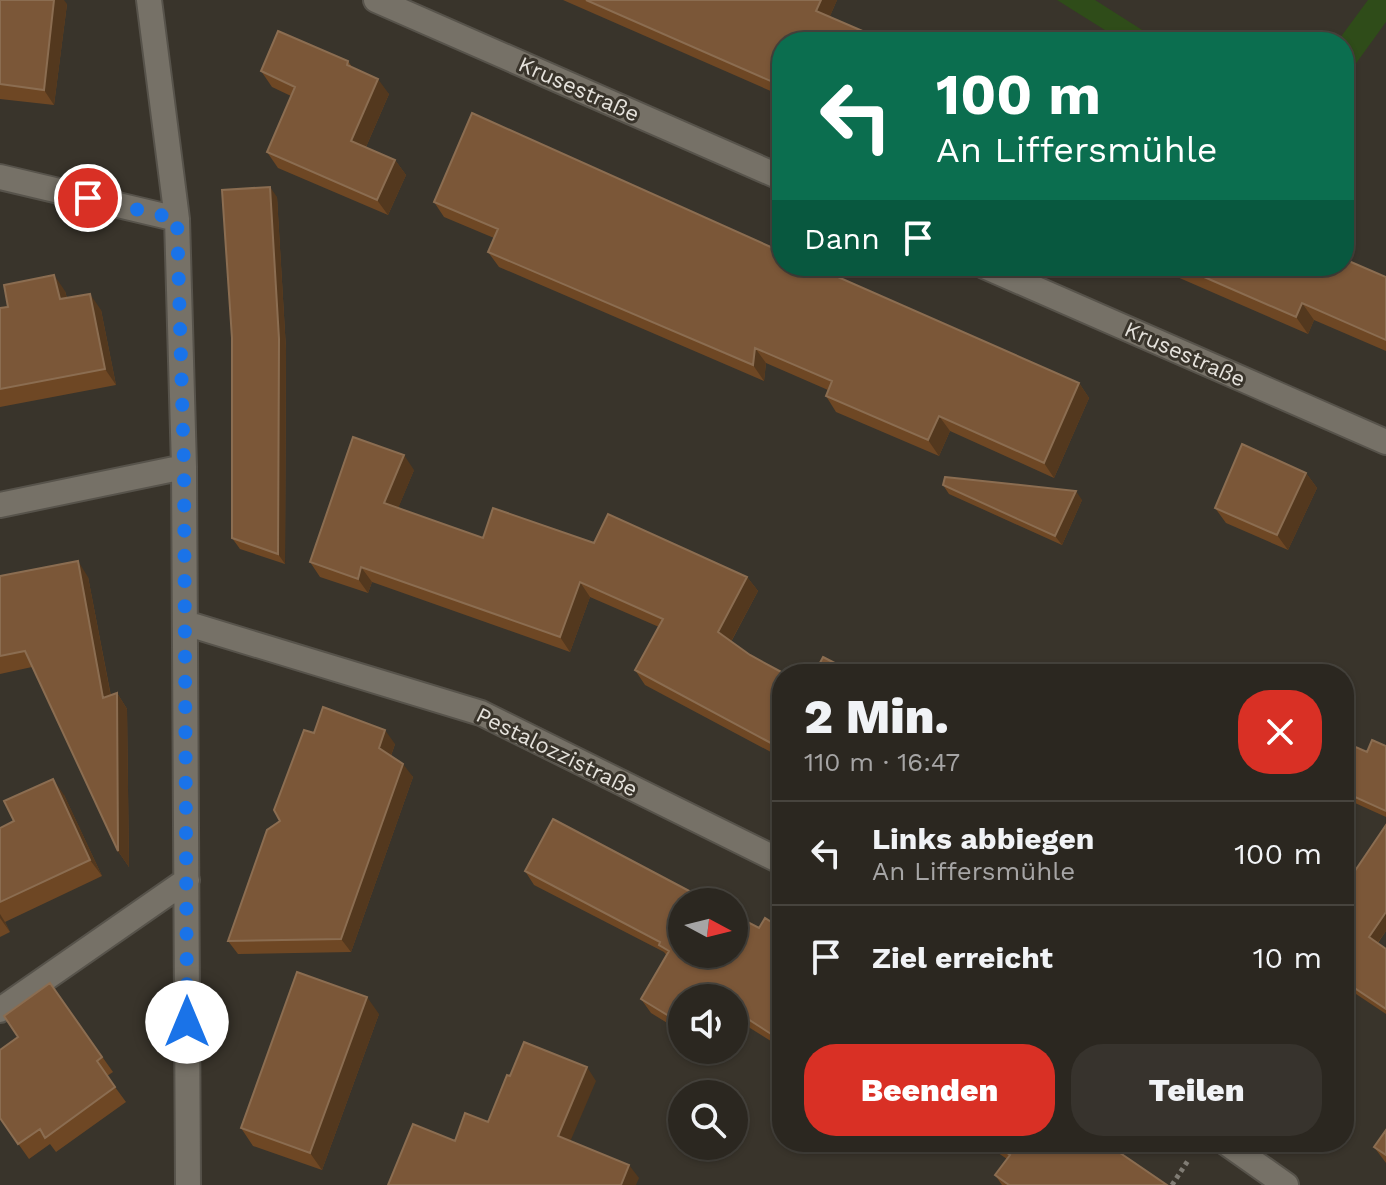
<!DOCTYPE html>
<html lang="de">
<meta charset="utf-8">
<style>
body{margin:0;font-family:"Work Sans",sans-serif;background:#37332d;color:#f1f3f6;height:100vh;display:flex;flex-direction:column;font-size:30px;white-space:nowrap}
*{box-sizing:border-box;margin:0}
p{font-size:26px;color:#a6a5a5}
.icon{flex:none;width:44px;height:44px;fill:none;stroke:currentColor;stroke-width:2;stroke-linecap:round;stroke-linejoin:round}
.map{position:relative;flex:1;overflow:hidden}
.panel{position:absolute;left:772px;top:664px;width:582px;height:488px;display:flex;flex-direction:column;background:#2b2720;border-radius:32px;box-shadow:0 2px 6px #0004,0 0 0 2px #47443e}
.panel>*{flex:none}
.banner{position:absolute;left:772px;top:32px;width:582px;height:244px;border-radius:32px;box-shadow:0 2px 6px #0004,0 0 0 2px #47443e;background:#0b6e4f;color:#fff;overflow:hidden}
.needle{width:52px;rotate:97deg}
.tools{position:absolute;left:668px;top:888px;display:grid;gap:16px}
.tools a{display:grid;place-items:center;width:80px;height:80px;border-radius:50%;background:#2b2720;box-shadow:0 2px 6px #0004,0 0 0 2px #47443e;font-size:40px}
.pin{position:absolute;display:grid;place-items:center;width:68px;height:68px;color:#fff;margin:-34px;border:4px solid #fff;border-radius:50%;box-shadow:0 2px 8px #0007}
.me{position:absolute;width:88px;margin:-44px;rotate:0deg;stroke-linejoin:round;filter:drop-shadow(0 0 6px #0008)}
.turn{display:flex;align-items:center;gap:28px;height:168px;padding:0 32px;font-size:36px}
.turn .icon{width:104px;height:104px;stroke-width:2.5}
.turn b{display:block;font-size:56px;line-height:68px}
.then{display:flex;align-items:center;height:76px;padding:0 32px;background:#0003;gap:16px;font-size:30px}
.round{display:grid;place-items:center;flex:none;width:84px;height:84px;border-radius:32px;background:#37332d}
.summary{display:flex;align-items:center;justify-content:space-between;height:136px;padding:0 32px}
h1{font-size:48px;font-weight:800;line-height:60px}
.cta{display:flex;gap:16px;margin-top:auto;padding:16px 32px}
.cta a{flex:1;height:92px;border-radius:32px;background:#d93025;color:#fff;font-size:32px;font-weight:800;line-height:92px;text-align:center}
.cta a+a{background:#37332d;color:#f1f3f6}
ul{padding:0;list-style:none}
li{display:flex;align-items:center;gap:24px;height:104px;padding:0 32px;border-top:2px solid #47443e}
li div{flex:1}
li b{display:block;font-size:30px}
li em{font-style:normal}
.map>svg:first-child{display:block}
</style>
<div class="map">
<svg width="1386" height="1185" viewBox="0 0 1386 1185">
<rect width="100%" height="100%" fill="#39342b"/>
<path fill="#2f4c19" d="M 1057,0 L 1095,0 L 1161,42 L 1124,42 Z
M 1368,0 L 1386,0 L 1386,22 L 1344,80 L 1344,42 L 1337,42 Z"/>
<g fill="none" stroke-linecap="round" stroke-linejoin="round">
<g stroke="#57534b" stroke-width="28">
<path id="street" d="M 149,0 L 177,219 L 184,467 L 188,1185
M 376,0 L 782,178
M 0,177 L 177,219
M 984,266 L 1386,442
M 0,505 L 184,467
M 185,623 L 481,713 L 782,862
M 0,1010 L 187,880
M 1225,1142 L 1286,1185"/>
</g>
<path stroke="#807c74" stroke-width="5" stroke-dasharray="4 4" stroke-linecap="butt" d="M 1172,1185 L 1189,1159"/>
<use href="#street" stroke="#767167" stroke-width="24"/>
</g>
<path fill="#6e4724" d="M 0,0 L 67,4 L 54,105 L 0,99 Z
M 563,0 L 837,0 L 830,16 L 782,42 L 782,96 Z
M 348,61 L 352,67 L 389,94 L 366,147 L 395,160 L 406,175 L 388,215 L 278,168 L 267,152 L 291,96 L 272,87 L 261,71 Z
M 277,197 L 286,349 L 285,564 L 240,549 L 232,538 Z
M 434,202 L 673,202 L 675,205 L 1079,383 L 1089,398 L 1054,478 L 950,431 L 939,456 L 836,412 L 826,396 L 828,390 L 766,363 L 764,381 L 499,267 L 488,252 L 494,238 L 444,217 Z
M 1152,266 L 1344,266 L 1386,277 L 1386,351 L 1314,320 L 1308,334 Z
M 65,291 L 67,298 L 101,310 L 116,385 L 0,407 L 0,308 Z
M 414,470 L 398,508 L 483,538 L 594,543 L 747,577 L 758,591 L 731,642 L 750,655 L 782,674 L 782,758 L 645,685 L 635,670 L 659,627 L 590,597 L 570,652 L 372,582 L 368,593 L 320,577 L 310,562 Z
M 1306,473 L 1317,488 L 1288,550 L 1226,523 L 1215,508 Z
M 943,485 L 1082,500 L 1062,545 L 949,494 Z
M 0,576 L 88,577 L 111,696 L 117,693 L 127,709 L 129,867 L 118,851 L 32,667 L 0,674 Z
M 314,733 L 395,744 L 391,756 L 413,777 L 351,952 L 238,954 L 228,941 L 280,821 Z
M 1344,742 L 1367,752 L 1386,746 L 1386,817 L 1344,798 Z
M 64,795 L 102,876 L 5,922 L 10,932 L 0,937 L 0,828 Z
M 1386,825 L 1386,931 L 1378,943 L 1386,949 L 1386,1014 L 1344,986 L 1344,887 Z
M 525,871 L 759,928 L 782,929 L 782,1048 L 734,1018 L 734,998 L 682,998 L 682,1032 L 651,1013 L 641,999 L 667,956 L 664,952 L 534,885 Z
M 50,983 L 113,1072 L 107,1076 L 126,1102 L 56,1152 L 50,1144 L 29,1159 L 0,1118 L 18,1037 Z
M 379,1014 L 322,1170 L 253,1146 L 241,1128 Z
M 1386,1130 L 1386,1163 L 1374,1147 Z
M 897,1142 L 923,1142 L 915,1154 Z
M 982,1142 L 1104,1142 L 1167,1185 L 1002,1185 L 995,1175 L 1007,1159 Z"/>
<path fill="#53381e" d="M 54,0 L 64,0 L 67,4 L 54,105 L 44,90 Z
M 821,0 L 837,0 L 826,25 L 816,11 Z
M 378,79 L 389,94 L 362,156 L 351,141 Z
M 395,160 L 406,175 L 388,215 L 377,200 Z
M 270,187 L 277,197 L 286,349 L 285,564 L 278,554 Z
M 54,275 L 65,291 L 71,315 L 60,299 Z
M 90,294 L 101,310 L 116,385 L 105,369 Z
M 1302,303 L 1314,320 L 1308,334 L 1296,317 Z
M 755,348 L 766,363 L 764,381 L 753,365 Z
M 1079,383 L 1089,398 L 1054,478 L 1044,463 Z
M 939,416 L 950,431 L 939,456 L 928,440 Z
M 404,455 L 414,470 L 394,518 L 384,503 Z
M 1306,473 L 1317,488 L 1288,550 L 1277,535 Z
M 1076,491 L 1082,500 L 1062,545 L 1055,536 Z
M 78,561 L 88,577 L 114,713 L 103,698 Z
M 361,567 L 372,582 L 368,593 L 358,579 Z
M 747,577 L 758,591 L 728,647 L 718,632 Z
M 580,582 L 590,597 L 570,652 L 560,637 Z
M 117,693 L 127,709 L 129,867 L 118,851 Z
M 385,730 L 395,744 L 389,761 L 379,748 Z
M 403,764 L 413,777 L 351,952 L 341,939 Z
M 53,779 L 64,795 L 102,876 L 90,860 Z
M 1386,912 L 1386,931 L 1375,946 L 1369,937 Z
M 0,914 L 5,922 L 10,932 L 0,918 Z
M 367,997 L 379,1014 L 322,1170 L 310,1153 Z
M 587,1067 L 596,1081 L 567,1149 L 558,1136 Z
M 907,1142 L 923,1142 L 915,1154 Z
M 629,1165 L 639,1178 L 636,1185 L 621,1185 Z"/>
<path fill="#7b5738" stroke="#8b6d51" stroke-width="2" d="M 0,0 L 54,0 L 44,90 L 0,84 Z
M 586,0 L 821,0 L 816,11 L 888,42 L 782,42 L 782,86 Z
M 278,31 L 348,61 L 347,65 L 378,79 L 351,141 L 395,160 L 377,200 L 267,152 L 295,87 L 261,71 Z
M 472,113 L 782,252 L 782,266 L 813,266 L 1079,383 L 1044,463 L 939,416 L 928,440 L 826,396 L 832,381 L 755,348 L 753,365 L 488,252 L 498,229 L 434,202 Z
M 270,187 L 279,339 L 278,554 L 232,538 L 232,338 L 222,190 Z
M 1344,259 L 1386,277 L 1386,340 L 1302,303 L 1296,317 L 1179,266 L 1344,266 Z
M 54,275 L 60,299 L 90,294 L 105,369 L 0,389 L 0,308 L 8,307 L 4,285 Z
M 353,437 L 404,455 L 384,503 L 483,538 L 493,508 L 594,543 L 608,514 L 747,577 L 718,632 L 750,655 L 785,674 L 782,674 L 782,749 L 635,670 L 663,619 L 580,582 L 560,637 L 361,567 L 358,579 L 310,562 Z
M 1242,444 L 1306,473 L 1277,535 L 1215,508 Z
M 945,477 L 1076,491 L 1055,536 L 943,485 Z
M 78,561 L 103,698 L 117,693 L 118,851 L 25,651 L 0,656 L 0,576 Z
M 823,657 L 856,674 L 814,674 Z
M 323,707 L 385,730 L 379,748 L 403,764 L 341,939 L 228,941 L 267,830 L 280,821 L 274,810 L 304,730 L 314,733 Z
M 1372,740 L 1386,746 L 1386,811 L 1344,792 L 1344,742 L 1367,752 Z
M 53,779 L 90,860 L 0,902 L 0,828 L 14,821 L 4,801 Z
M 553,819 L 710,902 L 682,902 L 682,954 L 734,954 L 734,915 L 759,928 L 765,918 L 782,929 L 782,1041 L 734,1010 L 734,998 L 715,998 L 709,994 L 707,998 L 682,998 L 682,1024 L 641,999 L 669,951 L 659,945 L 660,942 L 525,871 Z
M 1386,825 L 1386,912 L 1369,937 L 1386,949 L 1386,1009 L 1344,981 L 1344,887 Z
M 297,972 L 367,997 L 310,1153 L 241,1128 Z
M 50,983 L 102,1057 L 97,1061 L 115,1087 L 45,1138 L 40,1129 L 18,1144 L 0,1118 L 0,1050 L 18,1037 L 4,1016 Z
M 524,1042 L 587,1067 L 558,1136 L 629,1165 L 621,1185 L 388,1185 L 413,1124 L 455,1141 L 465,1113 L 488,1122 L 507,1075 L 510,1076 Z
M 1386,1130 L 1386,1155 L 1374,1147 Z
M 992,1142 L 1104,1142 L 1167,1185 L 1009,1185 L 995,1175 L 1010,1155 Z"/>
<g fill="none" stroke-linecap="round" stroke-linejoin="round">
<path stroke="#1a73e8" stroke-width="14" stroke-dasharray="0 25.2" d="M 88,198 L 177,219 L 184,467 L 187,1022"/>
</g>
<g text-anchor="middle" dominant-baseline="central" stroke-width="6" stroke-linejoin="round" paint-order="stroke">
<g font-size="22" fill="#e5e2dc" stroke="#39342b">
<text transform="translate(579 89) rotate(24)">Krusestraße</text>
<text transform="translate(1185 354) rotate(24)">Krusestraße</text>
<text transform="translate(557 752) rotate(26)">Pestalozzistraße</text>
</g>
</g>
</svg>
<div class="tools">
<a><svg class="needle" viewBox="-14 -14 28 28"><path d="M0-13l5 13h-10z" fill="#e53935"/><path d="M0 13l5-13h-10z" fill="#a6a5a5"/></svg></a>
<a><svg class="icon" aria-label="sound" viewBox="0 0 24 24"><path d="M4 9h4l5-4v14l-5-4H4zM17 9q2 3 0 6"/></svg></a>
<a><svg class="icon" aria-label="search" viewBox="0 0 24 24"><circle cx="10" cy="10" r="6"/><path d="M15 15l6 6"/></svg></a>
</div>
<div class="pin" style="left:88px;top:198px;background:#d93025"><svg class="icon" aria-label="arrive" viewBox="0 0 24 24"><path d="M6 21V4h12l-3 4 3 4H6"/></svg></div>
<svg class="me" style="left:187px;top:1022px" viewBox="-20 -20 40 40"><circle r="19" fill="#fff"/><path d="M0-13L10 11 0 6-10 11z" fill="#1a73e8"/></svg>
<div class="banner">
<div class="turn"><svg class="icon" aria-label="left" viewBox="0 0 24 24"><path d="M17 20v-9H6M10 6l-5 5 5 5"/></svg><div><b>100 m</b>An Liffersmühle</div></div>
<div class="then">Dann<svg class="icon" aria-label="arrive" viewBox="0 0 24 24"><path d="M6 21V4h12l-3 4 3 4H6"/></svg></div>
</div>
<section class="panel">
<div class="summary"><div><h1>2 Min.</h1><p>110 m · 16:47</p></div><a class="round" style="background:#d93025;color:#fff"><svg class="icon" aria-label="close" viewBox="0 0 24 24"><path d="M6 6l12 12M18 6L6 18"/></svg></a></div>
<ul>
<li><svg class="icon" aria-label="left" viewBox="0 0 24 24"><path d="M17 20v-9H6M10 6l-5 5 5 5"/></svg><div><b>Links abbiegen</b><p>An Liffersmühle</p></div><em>100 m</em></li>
<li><svg class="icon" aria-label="arrive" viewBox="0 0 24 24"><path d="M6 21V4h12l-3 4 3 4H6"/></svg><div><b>Ziel erreicht</b></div><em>10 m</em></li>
</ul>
<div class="cta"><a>Beenden</a><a>Teilen</a></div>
</section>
</div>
